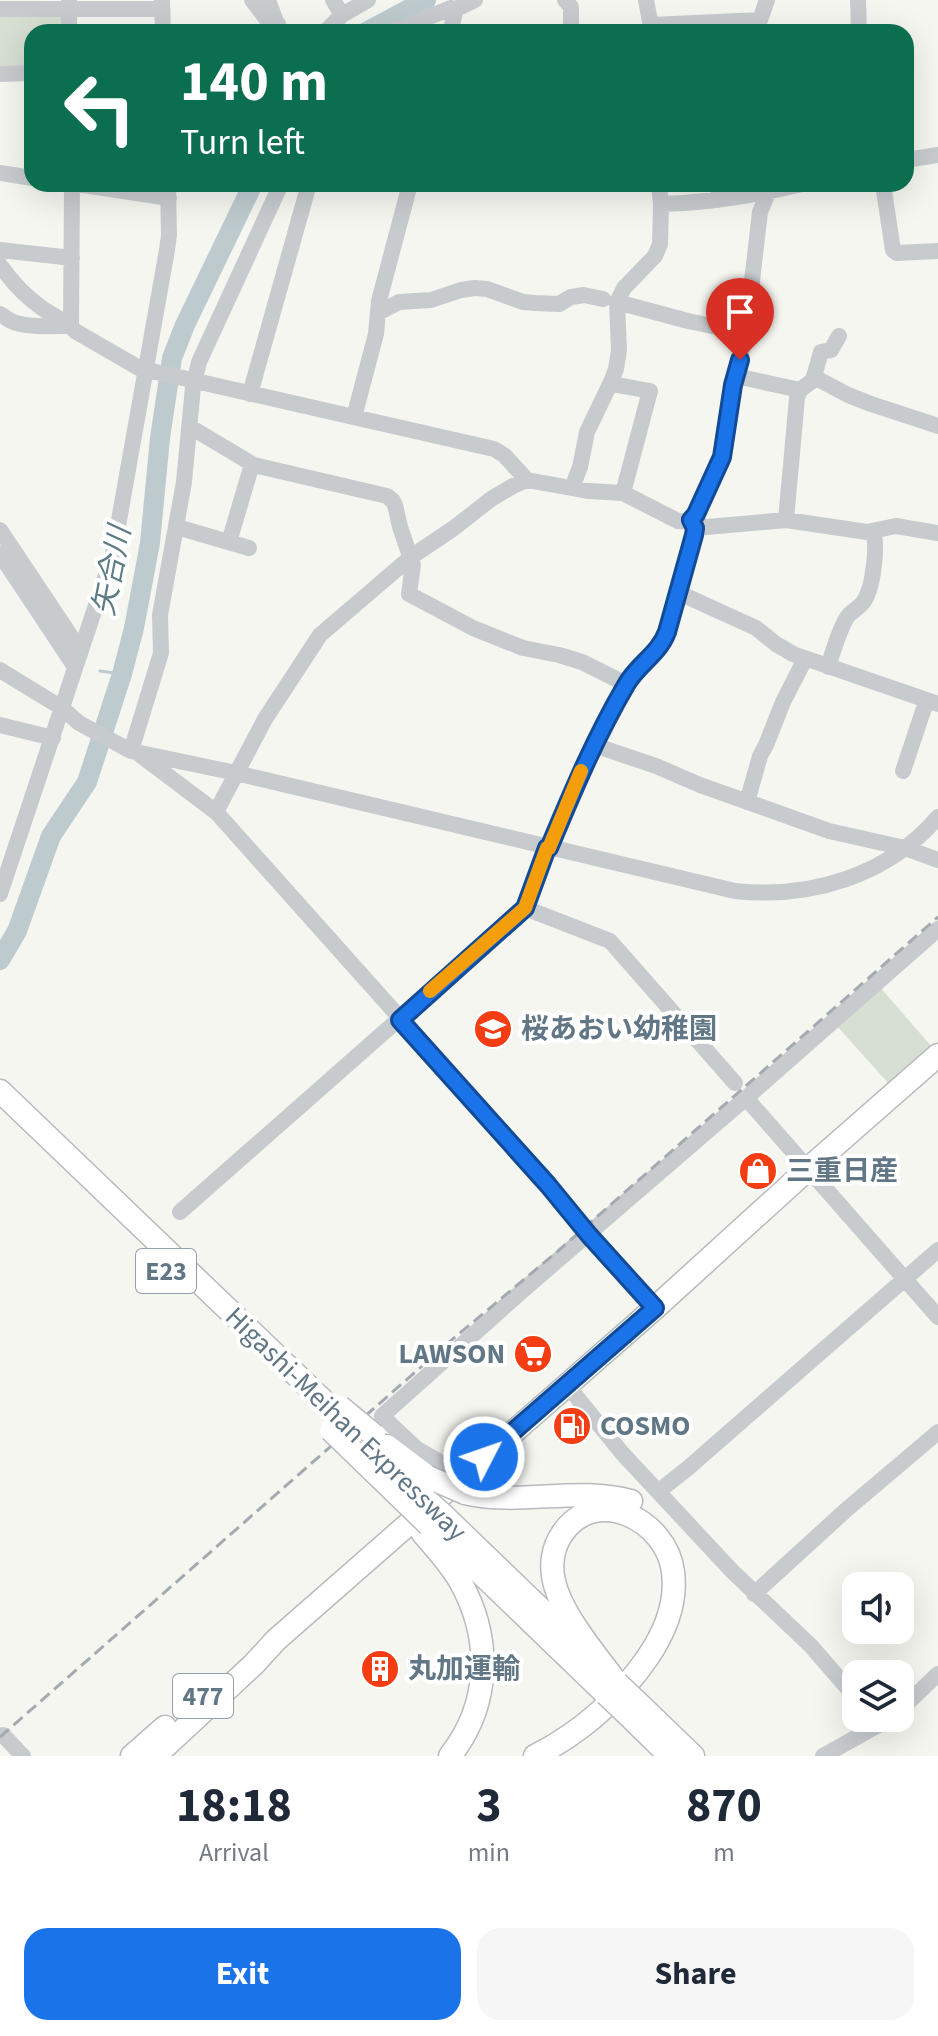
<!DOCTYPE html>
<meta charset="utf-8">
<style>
body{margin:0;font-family:"Source Sans 3","Noto Sans JP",sans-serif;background:#f6f6f7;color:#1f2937;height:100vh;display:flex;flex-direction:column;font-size:30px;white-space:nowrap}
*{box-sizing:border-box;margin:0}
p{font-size:26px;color:#747a83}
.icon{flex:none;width:44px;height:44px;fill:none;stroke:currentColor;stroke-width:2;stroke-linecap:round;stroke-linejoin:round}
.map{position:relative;height:1756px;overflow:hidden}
.details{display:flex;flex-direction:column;background:#fff;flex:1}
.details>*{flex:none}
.banner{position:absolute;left:24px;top:24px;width:890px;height:168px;border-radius:24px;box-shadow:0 8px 32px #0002;background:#0b6e4f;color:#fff;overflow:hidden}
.buttons{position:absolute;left:842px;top:1572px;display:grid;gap:16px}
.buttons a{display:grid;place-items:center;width:72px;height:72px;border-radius:16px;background:#fff;box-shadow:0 8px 32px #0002;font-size:40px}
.pin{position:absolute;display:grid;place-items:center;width:68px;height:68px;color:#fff;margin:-82px -34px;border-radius:50% 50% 50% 0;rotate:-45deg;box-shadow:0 0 8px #0007}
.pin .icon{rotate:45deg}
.me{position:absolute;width:88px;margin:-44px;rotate:49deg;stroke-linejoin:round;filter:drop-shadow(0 0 6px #0008)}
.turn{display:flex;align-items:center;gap:28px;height:168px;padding:0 24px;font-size:36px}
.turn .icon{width:104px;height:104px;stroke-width:2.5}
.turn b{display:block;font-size:56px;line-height:68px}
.eta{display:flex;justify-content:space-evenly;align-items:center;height:136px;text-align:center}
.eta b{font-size:48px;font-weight:700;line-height:56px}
.button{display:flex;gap:16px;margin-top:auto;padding:16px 24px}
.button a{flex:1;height:92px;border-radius:24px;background:#1a73e8;color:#fff;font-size:32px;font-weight:700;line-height:92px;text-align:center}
.button a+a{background:#f6f6f7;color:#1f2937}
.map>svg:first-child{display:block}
</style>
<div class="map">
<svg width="938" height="1756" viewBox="0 0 938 1756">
<rect width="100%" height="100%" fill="#f6f6f1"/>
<path fill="#d7ded2" d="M 0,13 L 64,17 L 64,32 L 32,32 L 32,69 L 0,69 Z
M 880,987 L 932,1047 L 889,1084 L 836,1025 Z"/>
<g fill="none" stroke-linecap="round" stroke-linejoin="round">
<path stroke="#bdcbcf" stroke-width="3" d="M 100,671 L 122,674"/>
<path stroke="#bdcbcf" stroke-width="20" d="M 366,32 L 426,0
M 0,960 L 17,931 L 51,836 L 87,782 L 122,674 L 134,628 L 150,543 L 160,438 L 172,358 L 185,325 L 253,184"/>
<g stroke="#b7bbbe" stroke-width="25">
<path id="highway" d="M 0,1091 L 334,1411
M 366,1443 L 416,1491
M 387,1446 L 428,1477
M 465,1493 C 520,1506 577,1486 631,1501
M 442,1514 L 579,1646
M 422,1532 C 435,1548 450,1563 460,1581 C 492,1638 491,1704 450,1756
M 440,1534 L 606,1694
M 637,1702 L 693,1756
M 627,1714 L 670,1756
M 132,1756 L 165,1727
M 155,1756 L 254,1664 L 276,1640 L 655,1308 L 808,1169 L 938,1055
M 535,1756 C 580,1733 619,1699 648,1657 C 665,1632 677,1603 673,1572 C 667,1520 595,1484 562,1534 C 553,1547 550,1565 554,1581 C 561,1614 597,1656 617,1683"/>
</g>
<path stroke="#c8cbce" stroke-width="16" d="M 162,0 L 163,32
M 252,0 L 271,25 L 278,24
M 268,0 L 278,27
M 333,0 L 342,15
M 565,0 L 571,7 L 571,32
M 646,0 L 652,32
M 858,0 L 859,32
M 69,2 L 69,32
M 0,9 L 162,9
M 652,25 L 760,20 L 767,0
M 325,32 L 342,15 L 368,0
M 392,32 L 451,8 L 456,9 L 475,0
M 450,32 L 456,9
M 0,74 L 32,73
M 906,160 L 938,155
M 0,173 L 32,178
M 77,184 L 169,198
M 883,184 L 893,250 L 897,253 L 938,251
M 718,200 L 719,184
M 661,204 C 709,203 756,195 802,184
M 0,250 L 72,258
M 0,265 C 12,282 25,296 42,308 C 53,316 67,321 75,331 L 139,368 L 494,449 L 504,455 L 527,480 L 588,491 L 623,493 L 678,521 C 687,522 690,521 696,514 L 722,457 L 733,385 L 746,333 L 760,212 L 768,193
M 617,302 L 688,321 L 746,333
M 378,313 L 399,302 L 431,300 L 461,290 L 475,288 L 487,289 L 523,302 L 535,303 L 559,304 L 571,297 L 584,295 L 603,299
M 0,314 C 4,316 7,319 11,321 C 24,328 55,326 70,326
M 71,326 L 72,184
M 736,376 L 800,390
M 813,380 L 821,352 L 831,350 L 839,336
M 611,382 L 617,385 L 650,391 L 623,493
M 250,394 L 309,184
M 354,417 L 376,334 L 379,301 L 410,184
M 189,429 L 197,431 L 254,465 L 387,496 L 393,501 L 395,505 L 400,527 L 413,565 L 409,594 L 473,628 L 523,648 L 559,655 L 582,662 L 626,684
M 572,488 L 580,467 L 587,432 L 611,382 L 616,369 L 619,350 L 617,302 L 624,288 L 655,256 L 660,244 L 661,204 L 659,184
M 786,520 L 797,398 L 800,390 L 816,378 L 848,395 L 871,404 L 938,426
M 177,527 L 249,548
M 695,528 L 786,520 L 867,532 L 896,526 L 938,533
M 0,530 L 80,650
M 229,542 L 250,471 L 254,465
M 0,554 L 75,667
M 677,592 L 756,628 L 776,644 L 793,654 L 938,704
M 828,667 C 833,652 838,633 846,619 C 850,611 859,609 864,601 C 873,588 878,546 873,532
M 0,670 L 62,708 L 79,723 L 131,751 L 236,773 L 735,891 C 810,899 888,876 938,817
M 0,725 L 53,738
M 594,745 L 656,766 L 700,785 L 829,831 L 905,848 L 938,860
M 131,751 L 161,653 L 160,615 L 184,482 L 193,387 L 199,362 L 281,184
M 139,754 L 216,812 L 401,1019
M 903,771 L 924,708 L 929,701
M 747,802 L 760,756 L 766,745 L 783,702 L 805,659
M 216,812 L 265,719 L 320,635 L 411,557 L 454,528 L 491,499 L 513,486 L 527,480
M 549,848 L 578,776 L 626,684 L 654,654 L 665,638 L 694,535 L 695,528 L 691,520
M 0,894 L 113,554 L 167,250 L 169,235 L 168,184
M 525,908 L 610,941 L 735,1083
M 938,929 L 746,1098 L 938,1317
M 400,1020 L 548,1185 L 589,1235 L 655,1308
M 180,1212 L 525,908 L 547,848
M 567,1385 L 622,1453 L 732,1571 L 811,1646 L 856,1698
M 463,1475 L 417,1449 L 382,1416 L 522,1291 L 746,1098
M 659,1491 L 688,1468 L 938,1250
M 754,1594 L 846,1510 L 938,1432
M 900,1710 L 938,1674
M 3,1735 L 23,1756
M 823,1756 L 891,1718"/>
<use href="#highway" stroke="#fff" stroke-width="22"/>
<path stroke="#a3aab0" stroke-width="3" stroke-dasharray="12 6" stroke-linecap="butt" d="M 0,1737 L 454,1338 L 558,1251 L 938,917"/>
<g stroke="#b7bbbe" stroke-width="25" stroke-linecap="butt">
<path id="highway-bridge" d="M 340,1407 L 374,1435
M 331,1430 L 429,1525
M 428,1477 L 465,1493
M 416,1491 L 442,1514
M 617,1683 L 637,1702
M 606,1694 L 627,1714"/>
</g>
<use href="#highway-bridge" stroke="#fff" stroke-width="22"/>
</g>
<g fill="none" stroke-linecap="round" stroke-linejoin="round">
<g stroke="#114b97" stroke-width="20">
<path id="route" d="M 484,1457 L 655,1308 L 589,1235 L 548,1185 L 400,1020 L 525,908 L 547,848 L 549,848 C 572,793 595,738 626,685 C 637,665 659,654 667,632 L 694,535 L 695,528 L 691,520 L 696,514 L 722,457 L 733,385 L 740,360"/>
</g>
<use href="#route" stroke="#1a73e8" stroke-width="14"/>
<path stroke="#f59e0b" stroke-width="14" d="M 430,991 L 525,908 L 547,848 L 549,848 L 581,771"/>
</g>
<defs>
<g id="school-disc" transform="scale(2)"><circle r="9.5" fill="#f43d13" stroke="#fff"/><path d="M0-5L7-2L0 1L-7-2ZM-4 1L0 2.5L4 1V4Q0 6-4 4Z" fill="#fff"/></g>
<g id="shop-disc" transform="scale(2)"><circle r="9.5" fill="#f43d13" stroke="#fff"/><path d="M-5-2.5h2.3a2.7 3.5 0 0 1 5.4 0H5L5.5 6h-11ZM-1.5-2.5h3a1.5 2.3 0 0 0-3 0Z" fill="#fff"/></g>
<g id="supermarket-disc" transform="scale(2)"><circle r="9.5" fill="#f43d13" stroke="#fff"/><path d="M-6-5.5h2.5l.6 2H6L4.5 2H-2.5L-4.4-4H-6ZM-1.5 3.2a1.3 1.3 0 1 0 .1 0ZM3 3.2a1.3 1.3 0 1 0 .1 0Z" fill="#fff"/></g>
<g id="fuel-disc" transform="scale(2)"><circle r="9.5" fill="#f43d13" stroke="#fff"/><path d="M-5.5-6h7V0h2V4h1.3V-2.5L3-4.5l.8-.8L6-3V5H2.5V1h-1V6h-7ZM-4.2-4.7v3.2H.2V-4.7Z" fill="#fff"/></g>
<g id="building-disc" transform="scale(2)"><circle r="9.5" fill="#f43d13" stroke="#fff"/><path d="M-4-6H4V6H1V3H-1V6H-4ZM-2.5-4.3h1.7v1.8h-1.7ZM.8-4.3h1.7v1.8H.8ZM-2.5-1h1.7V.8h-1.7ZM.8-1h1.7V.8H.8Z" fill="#fff"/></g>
</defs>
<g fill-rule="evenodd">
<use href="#school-disc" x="493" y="1029"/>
<use href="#shop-disc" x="758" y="1171"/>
<use href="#supermarket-disc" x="533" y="1354"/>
<use href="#fuel-disc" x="572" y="1426"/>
<use href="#building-disc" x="380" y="1669"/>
</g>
<g text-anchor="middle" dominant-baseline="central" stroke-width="8" stroke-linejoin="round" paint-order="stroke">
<g fill="#fff" stroke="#91a0aa" stroke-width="2">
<rect x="136" y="1249" width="60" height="44" rx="6"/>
<rect x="173" y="1674" width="60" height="44" rx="6"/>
</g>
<g font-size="26" font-weight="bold" fill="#627786">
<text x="166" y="1271">E23</text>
<text x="203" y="1696">477</text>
</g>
<g font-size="28" font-weight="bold" fill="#627786" stroke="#fff" text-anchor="start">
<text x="521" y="1029">桜あおい幼稚園</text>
<text x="786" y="1171">三重日産</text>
<text x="505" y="1354" text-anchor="end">LAWSON</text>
<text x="600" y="1426">COSMO</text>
<text x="408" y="1669">丸加運輸</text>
</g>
<g font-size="28" fill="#627786" stroke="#fff">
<text transform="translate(346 1424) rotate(44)">Higashi-Meihan Expressway</text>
</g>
<g font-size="30" font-style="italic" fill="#5d7b83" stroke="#fff">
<text transform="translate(112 571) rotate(-79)">矢合川</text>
</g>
</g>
</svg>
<div class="buttons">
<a><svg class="icon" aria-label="sound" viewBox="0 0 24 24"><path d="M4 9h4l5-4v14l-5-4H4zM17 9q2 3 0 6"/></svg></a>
<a><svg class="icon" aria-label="layers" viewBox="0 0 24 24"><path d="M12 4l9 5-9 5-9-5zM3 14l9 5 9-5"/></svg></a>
</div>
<div class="pin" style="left:740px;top:360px;background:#d93025"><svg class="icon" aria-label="arrive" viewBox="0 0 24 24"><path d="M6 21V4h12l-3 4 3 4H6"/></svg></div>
<svg class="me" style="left:484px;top:1457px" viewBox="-20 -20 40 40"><circle r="17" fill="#1a73e8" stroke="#fff" stroke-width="3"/><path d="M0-11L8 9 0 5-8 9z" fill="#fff"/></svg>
<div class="banner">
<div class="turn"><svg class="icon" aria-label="left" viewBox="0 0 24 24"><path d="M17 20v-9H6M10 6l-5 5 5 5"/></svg><div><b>140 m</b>Turn left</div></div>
</div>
</div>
<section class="details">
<div class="eta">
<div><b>18:18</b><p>Arrival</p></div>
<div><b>3</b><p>min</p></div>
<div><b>870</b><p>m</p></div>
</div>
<div class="button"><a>Exit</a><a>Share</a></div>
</section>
